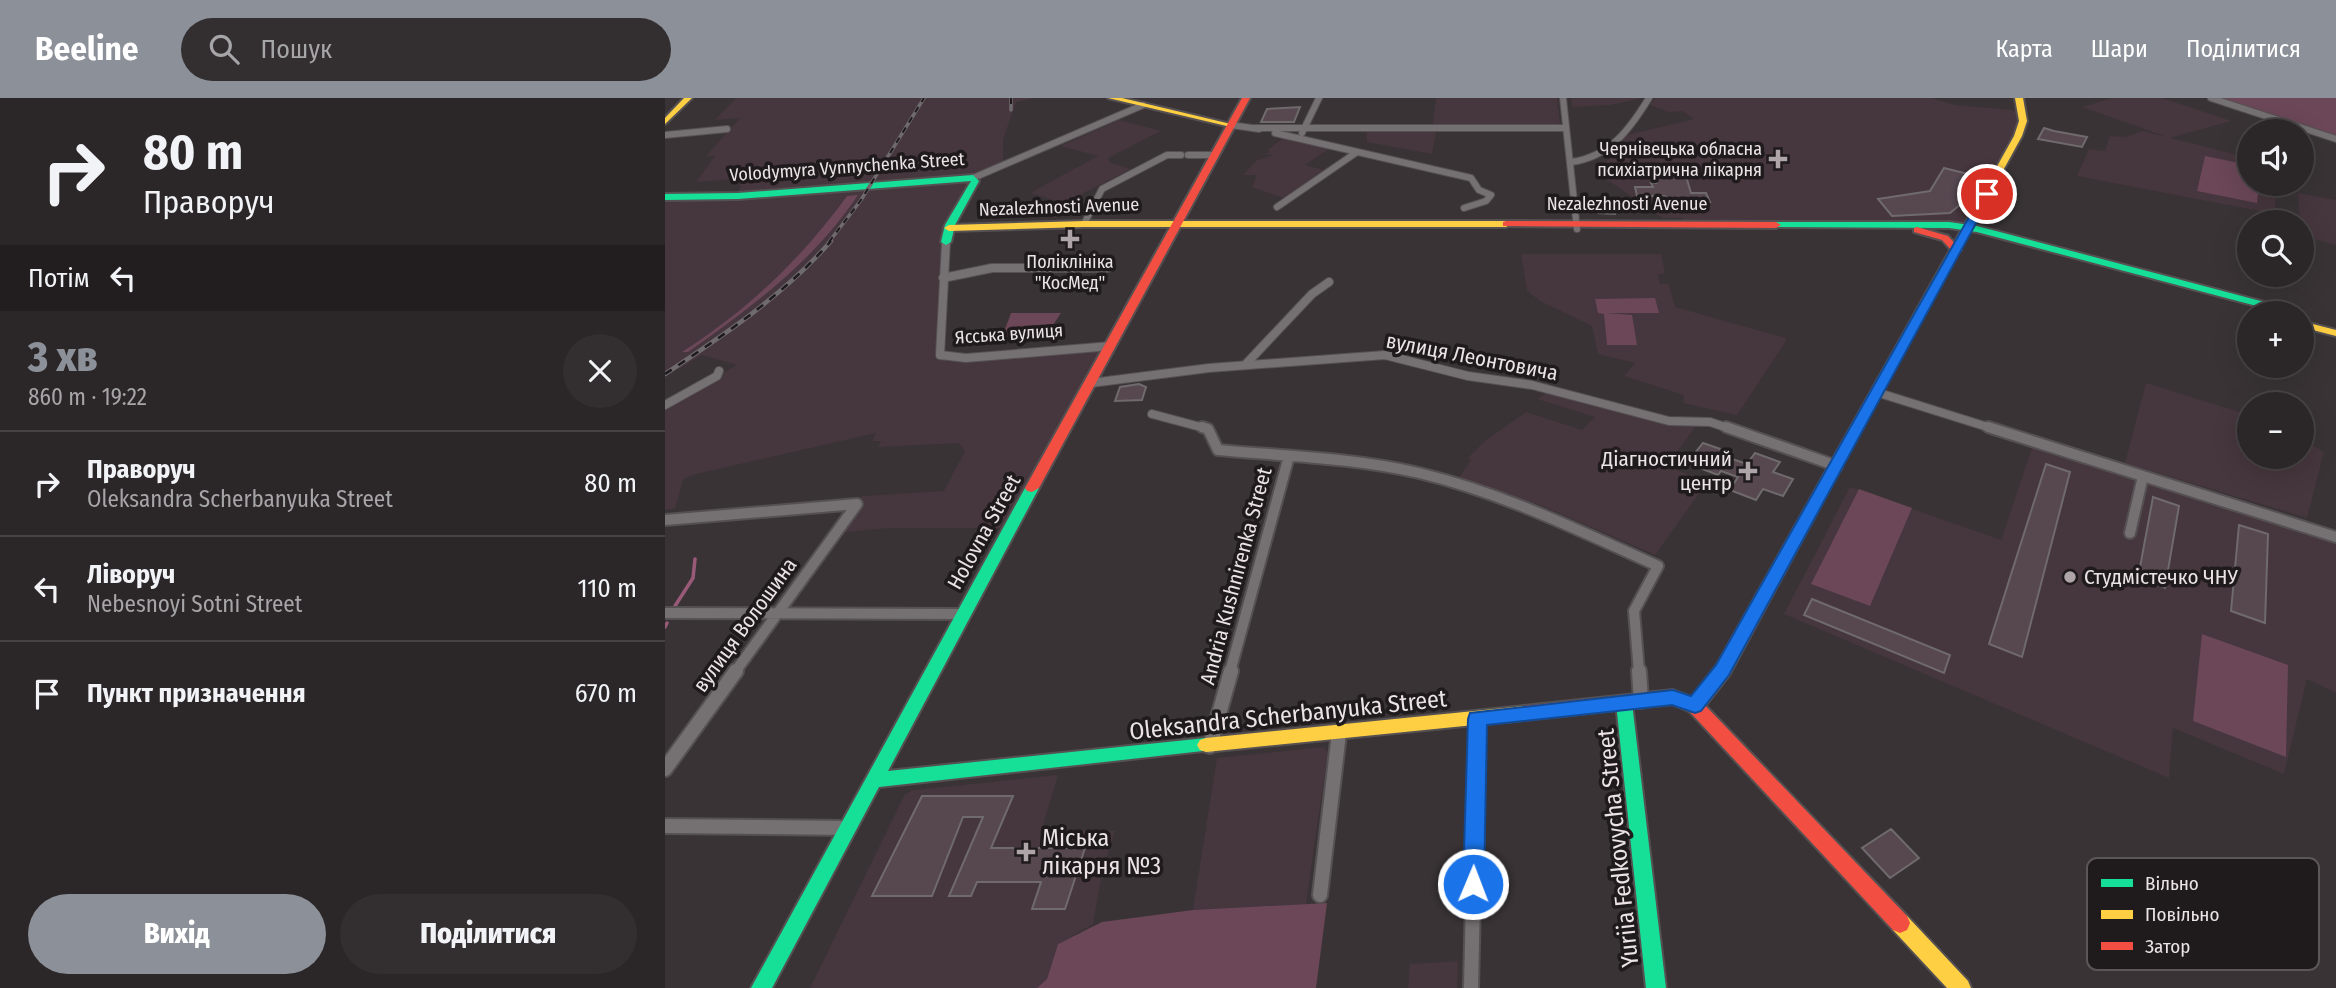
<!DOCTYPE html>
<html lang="uk">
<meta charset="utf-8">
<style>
body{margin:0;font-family:"Fira Sans Condensed",sans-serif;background:#332e30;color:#f1f3f6;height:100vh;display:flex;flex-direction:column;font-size:26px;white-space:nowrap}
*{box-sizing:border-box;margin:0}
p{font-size:23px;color:#a6a5a8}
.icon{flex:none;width:38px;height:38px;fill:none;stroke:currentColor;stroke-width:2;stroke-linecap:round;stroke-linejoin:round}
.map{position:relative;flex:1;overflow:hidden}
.panel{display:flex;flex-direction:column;background:#2b2628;width:665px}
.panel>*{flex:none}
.hud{background:#2b2628;color:#f1f3f6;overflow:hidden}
.tools{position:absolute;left:1572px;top:21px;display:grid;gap:14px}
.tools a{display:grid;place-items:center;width:77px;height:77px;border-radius:50%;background:#2b2628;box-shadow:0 7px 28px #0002,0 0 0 2px #474345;font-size:35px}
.pin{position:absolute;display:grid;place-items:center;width:60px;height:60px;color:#fff;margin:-30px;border:4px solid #fff;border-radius:50%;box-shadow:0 2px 7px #0007}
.me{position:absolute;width:77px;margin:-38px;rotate:1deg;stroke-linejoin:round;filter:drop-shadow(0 0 5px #0008)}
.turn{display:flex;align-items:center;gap:24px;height:147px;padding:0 28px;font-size:32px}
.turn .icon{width:91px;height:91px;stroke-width:2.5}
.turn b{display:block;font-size:49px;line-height:60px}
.then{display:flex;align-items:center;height:66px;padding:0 28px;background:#0003;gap:14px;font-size:26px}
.round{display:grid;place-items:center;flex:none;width:74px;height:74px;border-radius:37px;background:#332e30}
.headline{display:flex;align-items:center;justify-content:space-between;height:119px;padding:0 28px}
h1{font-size:42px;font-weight:800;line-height:52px;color:#8c9099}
.button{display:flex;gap:14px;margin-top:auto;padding:14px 28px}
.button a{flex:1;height:80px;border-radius:42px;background:#8c9099;color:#fff;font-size:28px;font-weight:800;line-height:80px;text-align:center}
.button a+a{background:#332e30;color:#f1f3f6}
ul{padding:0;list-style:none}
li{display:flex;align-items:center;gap:21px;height:105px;padding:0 28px;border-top:2px solid #474345}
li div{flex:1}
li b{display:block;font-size:26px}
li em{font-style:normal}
header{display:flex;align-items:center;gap:42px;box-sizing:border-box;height:98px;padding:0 35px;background:#8c9099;color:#fff}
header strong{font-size:33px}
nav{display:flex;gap:38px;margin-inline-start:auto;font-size:24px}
.search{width:490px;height:63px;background:#332e30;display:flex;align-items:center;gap:18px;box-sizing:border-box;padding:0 24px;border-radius:38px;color:#a6a5a8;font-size:26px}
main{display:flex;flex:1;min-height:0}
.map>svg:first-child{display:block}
</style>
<header>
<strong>Beeline</strong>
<div class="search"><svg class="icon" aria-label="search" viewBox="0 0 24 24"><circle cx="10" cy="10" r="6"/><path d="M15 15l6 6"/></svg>Пошук</div>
<nav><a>Карта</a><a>Шари</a><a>Поділитися</a></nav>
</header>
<main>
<section class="panel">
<div class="hud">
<div class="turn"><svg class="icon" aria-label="right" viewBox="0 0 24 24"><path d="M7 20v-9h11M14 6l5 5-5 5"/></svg><div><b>80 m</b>Праворуч</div></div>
<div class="then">Потім<svg class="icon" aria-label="left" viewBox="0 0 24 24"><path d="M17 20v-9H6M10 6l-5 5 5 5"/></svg></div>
</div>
<div class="headline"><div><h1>3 хв</h1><p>860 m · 19:22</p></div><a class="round"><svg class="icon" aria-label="close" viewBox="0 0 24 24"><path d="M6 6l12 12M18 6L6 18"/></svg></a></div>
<ul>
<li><svg class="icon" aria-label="right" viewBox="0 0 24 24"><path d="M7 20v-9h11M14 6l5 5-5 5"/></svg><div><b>Праворуч</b><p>Oleksandra Scherbanyuka Street</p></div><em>80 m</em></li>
<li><svg class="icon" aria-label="left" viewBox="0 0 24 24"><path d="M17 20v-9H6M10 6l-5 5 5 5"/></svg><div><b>Ліворуч</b><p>Nebesnoyi Sotni Street</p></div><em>110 m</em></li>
<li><svg class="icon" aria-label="arrive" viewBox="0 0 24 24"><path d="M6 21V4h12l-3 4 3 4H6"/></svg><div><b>Пункт призначення</b></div><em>670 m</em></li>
</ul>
<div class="button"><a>Вихід</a><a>Поділитися</a></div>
</section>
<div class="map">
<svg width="1671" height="890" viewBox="0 0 1671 890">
<rect width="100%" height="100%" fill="#393336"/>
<path fill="#46363d" d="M 71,0 L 369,0 L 351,4 L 338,42 L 338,64 L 308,80 L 285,127 L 274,257 L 281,260 L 445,248 L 346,430 L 224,430 L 171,435 L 197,398 L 279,393 L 300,353 L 294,345 L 213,349 L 216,343 L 207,343 L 211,335 L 27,377 L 18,382 L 10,410 L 0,412 L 0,311 L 72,267 L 37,257 L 0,279 L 0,99 L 71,99 L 76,88 L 69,81 L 31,84 L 50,58 L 41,58 L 75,20 L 50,22 Z
M 771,0 L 892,0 L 895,26 L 768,26 Z
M 906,0 L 978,0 L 945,7 L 907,9 Z
M 990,0 L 1267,0 L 1290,7 L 1358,13 L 1357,22 L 1304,129 L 1020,126 L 1017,120 L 998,120 L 938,79 L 939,75 L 929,70 L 952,57 L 947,52 L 962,37 L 1029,21 L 1017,13 L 1004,14 L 985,7 Z
M 1447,0 L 1497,0 L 1566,23 L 1505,40 L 1417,9 Z
M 454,22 L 496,33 L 443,60 L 446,65 L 466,71 L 399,105 L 365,95 L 433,58 L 396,48 Z
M 701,33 L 771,34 L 767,56 L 702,44 Z
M 1478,33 L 1584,60 L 1584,86 L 1611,86 L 1610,116 L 1412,78 L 1424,51 L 1440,53 L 1445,38 L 1460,39 Z
M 618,40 L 665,50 L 640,67 L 659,72 L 619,100 L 587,89 L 592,77 L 578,77 L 592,62 L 609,57 L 599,56 L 605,54 L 603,52 Z
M 1633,95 L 1671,102 L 1671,147 L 1636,138 Z
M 856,156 L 996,156 L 1000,175 L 993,176 L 995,186 L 1004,186 L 1010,209 L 1120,240 L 1121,243 L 1072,317 L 1018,305 L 1019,297 L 959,278 L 970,265 L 933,256 L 927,228 L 875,203 L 862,193 Z
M 1481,285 L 1584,317 L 1584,359 L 1636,359 L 1636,340 L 1659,354 L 1642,420 L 1460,365 Z
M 886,292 L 1033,325 L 1002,368 L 1042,384 L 990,457 L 873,406 L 794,380 L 806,362 L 803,360 L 820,343 L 861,314 L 917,332 L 930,319 L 872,301 Z
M 1369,344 L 1671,439 L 1671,595 L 1642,581 L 1619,676 L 1508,630 L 1504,680 L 1119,516 L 1185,389 L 1336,442 Z
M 659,649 L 663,654 L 641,806 L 528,812 L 552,660 Z
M 393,677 L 377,731 L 450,733 L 437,775 L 428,826 L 393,846 L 382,881 L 372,890 L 145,890 L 240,696 L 249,692 Z
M 793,863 L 792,890 L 743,890 L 745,866 Z"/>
<path fill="#6b4758" d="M 1544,0 L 1671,0 L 1671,42 Z
M 1540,58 L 1584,67 L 1584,86 L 1594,86 L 1592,105 L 1532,93 Z
M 193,97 C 149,163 87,209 23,254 L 17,254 C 83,212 137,160 182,98 Z
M 990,200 L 994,215 L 942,215 L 967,217 L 972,247 L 942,247 L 939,216 L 933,215 L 930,201 Z
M 346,215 L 396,215 L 382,236 L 337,239 Z
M 1194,391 L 1247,410 L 1205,508 L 1146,486 Z
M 1537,536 L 1623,567 L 1621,659 L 1528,623 Z
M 662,805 L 651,890 L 372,890 L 382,881 L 393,846 L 437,824 L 528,812 Z"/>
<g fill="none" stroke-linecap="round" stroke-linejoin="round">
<path stroke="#995a78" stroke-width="3.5" d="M 10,508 L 28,480 L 30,461
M 0,529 L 2,525"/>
</g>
<path fill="#574850" stroke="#6f6a6c" stroke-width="2" d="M 635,9 L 629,24 L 596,24 L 602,11 Z
M 1379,30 L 1389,33 L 1422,39 L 1417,49 L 1373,41 Z
M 1279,70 L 1303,76 L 1313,82 L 1302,101 L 1285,115 L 1227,118 L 1213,101 L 1265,93 Z
M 989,78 L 1021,78 L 1026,95 L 1041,95 L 1045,104 L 1002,104 L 1000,98 L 972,98 L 970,89 L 988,89 L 986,85 L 991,85 Z
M 924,100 L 949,104 L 964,108 L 950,112 L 950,116 L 933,115 L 933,109 L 922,106 Z
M 474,286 L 481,289 L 477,302 L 450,303 L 455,289 Z
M 1038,345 L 1067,355 L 1064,360 L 1082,366 L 1090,355 L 1115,364 L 1108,374 L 1128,381 L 1118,398 L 1098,391 L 1091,402 L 1065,392 L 1073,379 L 1056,373 L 1053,377 L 1022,365 Z
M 1381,366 L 1405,374 L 1357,559 L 1324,546 Z
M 1488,399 L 1514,408 L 1500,490 L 1473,480 Z
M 1574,427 L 1603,436 L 1600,525 L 1566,513 Z
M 1147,501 L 1285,557 L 1279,575 L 1139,517 Z
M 257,698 L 348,698 L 326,750 L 420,750 L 400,811 L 367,811 L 376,784 L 312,784 L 306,798 L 284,798 L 318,719 L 298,719 L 267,798 L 207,798 Z
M 1226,731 L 1254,760 L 1225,780 L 1197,750 Z"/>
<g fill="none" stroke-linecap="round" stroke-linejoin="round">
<g stroke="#555052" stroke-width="8">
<path id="street-far3" d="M 898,0 L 912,131
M 1546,0 L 1671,41
M 566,27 L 594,31
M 590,30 L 900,30
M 610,35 L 806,80 L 814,92 L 826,97 L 821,103 L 799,110
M 637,35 L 654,0
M 0,37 L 62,31
M 523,57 L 549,57
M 906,64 C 945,59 965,31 984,0
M 308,80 L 478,7
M 612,109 L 692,54
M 419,126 L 437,91 L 502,57 L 516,57"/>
</g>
<g stroke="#555052" stroke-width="10">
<path id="street-far2" d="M 281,144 L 275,257 L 301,260 L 446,248
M 278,180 L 327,170 L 443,170
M 580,267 L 647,196 L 664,184
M 426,285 L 544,270 L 720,257 L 803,278 L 867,287 L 1004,323 L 1045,324 L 1066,331
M 1211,294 L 1329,331
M 0,307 L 52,278 L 54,273
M 487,316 L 543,331"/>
</g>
<g stroke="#555052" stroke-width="14">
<path id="street-far1" d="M 537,329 L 543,331 L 553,352 C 620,358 689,360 754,375 C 838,395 915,433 993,468 L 969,513 L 974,574
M 1061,329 L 1172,368
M 1323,329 L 1671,439
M 0,422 L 192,406
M 1465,435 L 1478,378
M 0,515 L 298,516
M 70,574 L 192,406
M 565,574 L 624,358"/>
</g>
<g stroke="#555052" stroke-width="18">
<path id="street" d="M 974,573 L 976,603
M 545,648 L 566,573
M 0,671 L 71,573
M 0,728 L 184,730
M 655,797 L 674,635
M 806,890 L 812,621"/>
</g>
<g stroke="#555052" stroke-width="4">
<path id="fast" d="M 308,77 L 314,83 L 290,127 L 286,144 L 281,147 L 276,144 L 280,127 L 306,83 L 73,101 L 0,102 L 0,96 L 73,95 Z
M 1111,124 L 1284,124 L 1312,128 L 1633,213 L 1634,215 L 1618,215 L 1312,134 L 1284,130 L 1108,129 L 1106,127 Z
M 1240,239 L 1245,242 L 1064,577 L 1036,613 L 1030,615 L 1024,613 L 1022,608 L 1024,603 L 1052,567 L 1235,242 Z
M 367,386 L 374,390 L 223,673 L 541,640 L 547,642 L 550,647 L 547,652 L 214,689 L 107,890 L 86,890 L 360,390 Z
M 959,598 L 965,600 L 967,605 L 1001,890 L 981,890 L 951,605 L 953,600 Z"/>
</g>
<g stroke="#555052" stroke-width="4">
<path id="slow" d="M 19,0 L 27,0 L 0,26 L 0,20 Z
M 443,0 L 457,0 L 570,27 L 566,29 Z
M 1350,0 L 1358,0 L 1362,23 L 1357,38 L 1245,242 L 1240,245 L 1236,244 L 1235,242 L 1349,38 L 1354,23 Z
M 419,123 L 841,123 L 846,126 L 841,129 L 419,129 L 284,133 L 279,130 L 284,127 Z
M 1636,223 L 1671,232 L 1671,238 L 1636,229 Z
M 859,608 L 865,610 L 867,615 L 865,620 L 859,622 L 541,654 L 535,652 L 532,647 L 535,642 L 541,640 Z
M 1235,815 L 1242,818 L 1303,883 L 1306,890 L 1282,890 L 1228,832 L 1225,825 L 1228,818 Z"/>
</g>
<g stroke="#555052" stroke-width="4">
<path id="jam" d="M 577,0 L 585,0 L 374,390 L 367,394 L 362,393 L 360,390 Z
M 841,123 L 1111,124 L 1116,127 L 1111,130 L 838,128 L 838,124 Z
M 1252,129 L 1283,138 L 1296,152 L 1288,154 L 1277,142 L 1249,134 L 1249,130 Z
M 1008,592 L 1036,603 L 1242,818 L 1245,825 L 1242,832 L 1235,835 L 1228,832 L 1024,613 L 1007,606 L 859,622 L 853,620 L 851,615 L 853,610 L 859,608 Z"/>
</g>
<use href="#street-far3" stroke="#757072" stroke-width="6"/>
<use href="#street-far2" stroke="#757072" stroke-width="8"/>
<use href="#street-far1" stroke="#757072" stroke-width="10"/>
<use href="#street" stroke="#757072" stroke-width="14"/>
<use href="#fast" fill="#16e098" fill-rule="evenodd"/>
<use href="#slow" fill="#ffcf43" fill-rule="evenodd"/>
<use href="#jam" fill="#f24e42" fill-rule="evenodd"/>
<g stroke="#6f6a6d" stroke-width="3.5">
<path id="rail-far1" d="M 346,0 L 346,12
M 164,144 L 196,102 L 259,0"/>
</g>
<g stroke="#6f6a6d" stroke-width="4.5">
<path id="rail" d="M 0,276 C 59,237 119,197 166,143"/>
</g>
<use href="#rail-far1" stroke="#1f1a1c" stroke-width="2" stroke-dasharray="6" stroke-linecap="butt"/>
<use href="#rail" stroke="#1f1a1c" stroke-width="2.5" stroke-dasharray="8" stroke-linecap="butt"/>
</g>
<path fill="#1a73e8" stroke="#114b97" stroke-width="2" d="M 1322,93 L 1327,96 L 1064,577 L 1036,613 L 1030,615 L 1007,607 L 822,627 L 819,786 L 816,793 L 808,796 L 801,793 L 798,786 L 803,621 L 805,615 L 1008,592 L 1026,598 L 1051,567 L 1317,96 Z"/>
<g fill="#ada5a8" stroke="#1f1a1c" stroke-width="2.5">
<path d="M1109.5 50.5h7v7h7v7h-7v7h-7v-7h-7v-7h7z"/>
<path d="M401.5 130.5h7v7h7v7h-7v7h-7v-7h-7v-7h7z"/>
<path d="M1079.5 362.5h7v7h7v7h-7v7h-7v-7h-7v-7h7z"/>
<circle cx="1405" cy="479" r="7"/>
<path d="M357.5 743.5h7v7h7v7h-7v7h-7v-7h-7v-7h7z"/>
</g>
<g text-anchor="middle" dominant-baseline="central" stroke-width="7" stroke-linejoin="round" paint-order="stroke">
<g font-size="18" fill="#ebe3e6" stroke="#1f1a1c" text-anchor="end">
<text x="1097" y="51">Чернівецька обласна<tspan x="1097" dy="21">психіатрична лікарня</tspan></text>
<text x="405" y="164" text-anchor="middle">Поліклініка<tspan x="405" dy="21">"КосМед"</tspan></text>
</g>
<g font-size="18" fill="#ebe3e6" stroke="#1f1a1c">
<text transform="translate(182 69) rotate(-4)">Volodymyra Vynnychenka Street</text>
<text x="962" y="106">Nezalezhnosti Avenue</text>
<text transform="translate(394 109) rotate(-2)">Nezalezhnosti Avenue</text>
<text transform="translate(344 236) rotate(-4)">Ясська вулиця</text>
</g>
<g font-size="21" fill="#ebe3e6" stroke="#1f1a1c">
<text transform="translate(807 259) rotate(11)">вулиця Леонтовича</text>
<text transform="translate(319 434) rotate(-61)">Holovna Street</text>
<text transform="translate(571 478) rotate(-75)">Andria Kushnirenka Street</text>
<text transform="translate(80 527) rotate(-54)">вулиця Волошина</text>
</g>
<g font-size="21" fill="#ebe3e6" stroke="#1f1a1c" text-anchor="end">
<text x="1067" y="361">Діагностичний<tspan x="1067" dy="24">центр</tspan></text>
<text x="1419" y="479" text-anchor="start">Студмістечко ЧНУ</text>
</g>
<g font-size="24" fill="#ebe3e6" stroke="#1f1a1c">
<text transform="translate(623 617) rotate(-6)">Oleksandra Scherbanyuka Street</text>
<text transform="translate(953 750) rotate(-96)">Yuriia Fedkovycha Street</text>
</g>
<g font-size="24" fill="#ebe3e6" stroke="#1f1a1c" text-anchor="start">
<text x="377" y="740">Міська<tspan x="377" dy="28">лікарня №3</tspan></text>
</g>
</g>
<rect x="1422" y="760" width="232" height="112" rx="10" fill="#1f1a1c" stroke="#5c5659" stroke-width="2"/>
<rect x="1436" y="781" width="32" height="8" fill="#16e098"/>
<rect x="1436" y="812" width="32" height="9" fill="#ffcf43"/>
<rect x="1436" y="844" width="32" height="8" fill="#f24e42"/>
<g font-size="19" fill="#ebe3e6">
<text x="1480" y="792">Вільно</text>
<text x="1480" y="823">Повільно</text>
<text x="1480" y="855">Затор</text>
</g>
</svg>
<div class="tools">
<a><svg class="icon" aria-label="sound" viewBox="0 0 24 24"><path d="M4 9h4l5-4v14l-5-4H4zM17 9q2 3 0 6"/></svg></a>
<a><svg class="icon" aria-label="search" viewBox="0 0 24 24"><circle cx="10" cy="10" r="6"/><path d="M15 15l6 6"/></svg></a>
<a>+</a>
<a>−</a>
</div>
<div class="pin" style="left:1322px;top:96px;background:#d93025"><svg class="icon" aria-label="arrive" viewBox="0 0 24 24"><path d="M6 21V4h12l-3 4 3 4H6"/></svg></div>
<svg class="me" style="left:808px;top:786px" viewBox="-20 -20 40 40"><circle r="17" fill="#1a73e8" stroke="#fff" stroke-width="3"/><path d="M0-11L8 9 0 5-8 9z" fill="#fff"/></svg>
</div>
</main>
